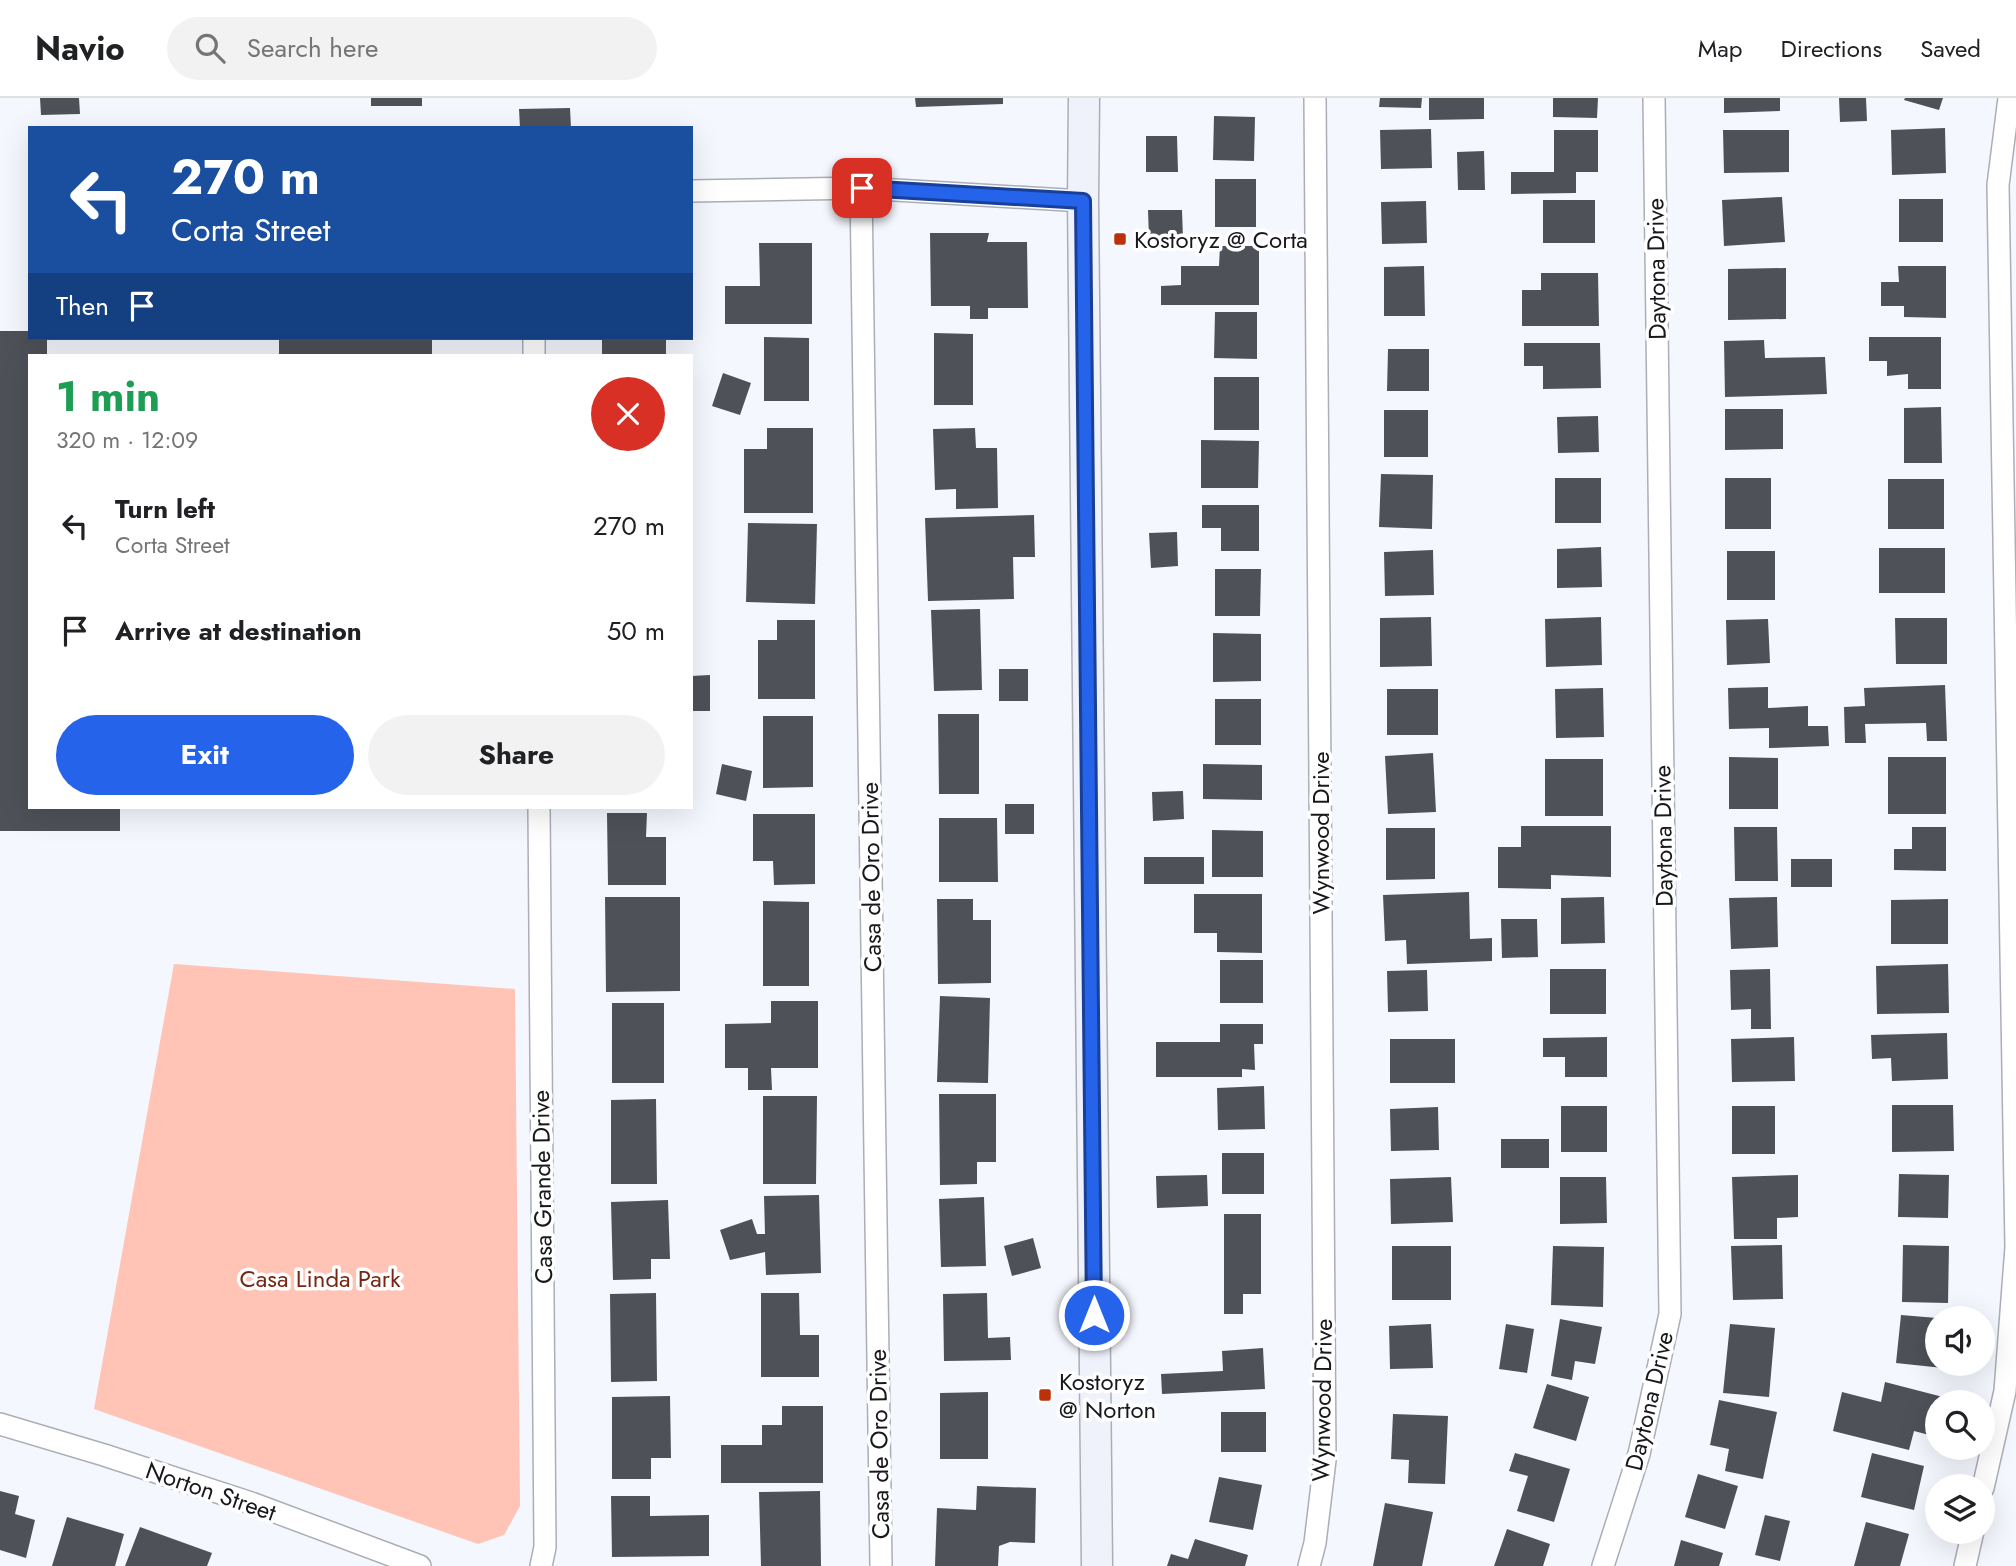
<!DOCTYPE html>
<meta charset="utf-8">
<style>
body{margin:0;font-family:Jost,sans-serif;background:#f2f2f2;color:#202124;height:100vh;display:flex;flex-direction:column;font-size:26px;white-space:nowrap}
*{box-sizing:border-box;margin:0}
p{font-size:23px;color:#757577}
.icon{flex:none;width:38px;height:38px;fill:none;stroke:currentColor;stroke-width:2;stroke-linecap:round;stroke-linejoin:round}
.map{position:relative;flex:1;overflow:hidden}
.details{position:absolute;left:28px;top:256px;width:665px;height:455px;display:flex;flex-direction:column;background:#fff;border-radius:0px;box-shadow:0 7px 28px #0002}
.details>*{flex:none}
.banner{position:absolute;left:28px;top:28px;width:665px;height:214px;border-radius:0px;box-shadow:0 7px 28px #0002;background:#1a4fa0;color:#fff;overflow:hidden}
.tools{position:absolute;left:1925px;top:1208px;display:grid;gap:14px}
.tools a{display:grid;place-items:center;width:70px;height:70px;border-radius:50%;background:#fff;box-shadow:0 7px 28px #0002;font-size:35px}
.pin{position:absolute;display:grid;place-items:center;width:60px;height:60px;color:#fff;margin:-30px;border-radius:14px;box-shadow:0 4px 10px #0006}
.me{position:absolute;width:77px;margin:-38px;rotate:0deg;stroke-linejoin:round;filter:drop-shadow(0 0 5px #0008)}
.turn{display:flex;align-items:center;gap:24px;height:147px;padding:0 28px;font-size:32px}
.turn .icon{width:91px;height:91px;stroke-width:2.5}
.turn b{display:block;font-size:49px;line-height:60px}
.then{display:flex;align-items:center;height:66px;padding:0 28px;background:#0003;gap:14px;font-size:26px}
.round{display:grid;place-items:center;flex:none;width:74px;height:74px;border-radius:37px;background:#f2f2f2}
.overview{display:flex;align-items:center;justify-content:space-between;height:119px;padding:0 28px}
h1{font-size:42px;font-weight:700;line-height:52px;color:#1e9e55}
.primary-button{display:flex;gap:14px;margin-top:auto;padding:14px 28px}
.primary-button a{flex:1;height:80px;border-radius:42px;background:#2563eb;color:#fff;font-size:28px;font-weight:700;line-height:80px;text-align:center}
.primary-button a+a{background:#f2f2f2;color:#202124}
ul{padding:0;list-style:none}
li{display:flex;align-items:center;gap:21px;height:105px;padding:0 28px}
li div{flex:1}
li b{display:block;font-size:26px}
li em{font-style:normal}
header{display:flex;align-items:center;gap:42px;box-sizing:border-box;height:98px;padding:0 35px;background:#fff;border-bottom:2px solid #e0e0e0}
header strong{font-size:33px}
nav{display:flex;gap:38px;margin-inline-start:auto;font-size:24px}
.search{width:490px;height:63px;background:#f2f2f2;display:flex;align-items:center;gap:18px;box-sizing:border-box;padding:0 24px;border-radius:38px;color:#757577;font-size:26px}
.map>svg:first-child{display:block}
</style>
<header>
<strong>Navio</strong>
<div class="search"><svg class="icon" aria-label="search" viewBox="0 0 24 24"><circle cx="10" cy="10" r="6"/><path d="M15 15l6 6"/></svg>Search here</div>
<nav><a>Map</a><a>Directions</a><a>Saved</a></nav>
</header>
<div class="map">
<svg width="2016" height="1468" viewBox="0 0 2016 1468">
<rect width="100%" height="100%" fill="#f5f7fe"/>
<path fill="#ffc4b5" d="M 174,866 L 515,891 L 520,1408 L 504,1437 L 478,1446 L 94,1311 Z"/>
<path fill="#4f5159" d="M 40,0 L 79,0 L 80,16 L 41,17 Z
M 371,0 L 422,0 L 422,8 L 371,8 Z
M 915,0 L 1003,0 L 1003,6 L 916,9 Z
M 1380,0 L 1422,0 L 1421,10 L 1379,9 Z
M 1429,0 L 1484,0 L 1484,21 L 1429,22 Z
M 1553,0 L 1598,0 L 1597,20 L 1553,19 Z
M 1724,0 L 1780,0 L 1780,13 L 1724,15 Z
M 1839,0 L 1866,0 L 1867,23 L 1840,24 Z
M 1905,0 L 1943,0 L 1939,12 L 1904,2 Z
M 570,10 L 571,30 L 520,30 L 519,11 Z
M 1214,18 L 1255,19 L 1254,63 L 1213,62 Z
M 1945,30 L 1946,75 L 1892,77 L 1891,32 Z
M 1431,31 L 1432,70 L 1381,71 L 1380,32 Z
M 1554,32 L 1598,32 L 1598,74 L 1576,74 L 1576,95 L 1511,96 L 1511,74 L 1554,74 Z
M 1723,32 L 1789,32 L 1789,74 L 1724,75 Z
M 1146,38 L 1177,38 L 1178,74 L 1146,74 Z
M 1484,53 L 1485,92 L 1458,92 L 1457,54 Z
M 1215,81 L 1256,81 L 1256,129 L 1215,129 Z
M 1782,99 L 1785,144 L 1724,148 L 1722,102 Z
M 1899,101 L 1943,101 L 1943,144 L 1899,144 Z
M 1543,102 L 1595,102 L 1595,145 L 1543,145 Z
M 1426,103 L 1427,145 L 1382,146 L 1381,104 Z
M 1148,112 L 1182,112 L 1183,140 L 1149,141 Z
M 930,135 L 989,135 L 987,144 L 1027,144 L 1028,210 L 988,210 L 988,221 L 970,221 L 970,208 L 931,208 Z
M 759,145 L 812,145 L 812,226 L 725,226 L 725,188 L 760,188 Z
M 1220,148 L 1259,148 L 1259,207 L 1161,207 L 1161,188 L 1181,187 L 1181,168 L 1219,168 Z
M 1424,168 L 1425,218 L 1384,218 L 1384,169 Z
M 1898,168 L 1946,168 L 1946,220 L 1904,219 L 1904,208 L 1881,208 L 1881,184 L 1899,184 Z
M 1786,170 L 1786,221 L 1728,222 L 1728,171 Z
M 1541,175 L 1598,175 L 1599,228 L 1522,228 L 1522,192 L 1541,192 Z
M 1215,214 L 1257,214 L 1257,261 L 1214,260 Z
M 0,233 L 30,233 L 30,240 L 47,240 L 47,257 L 30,257 L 30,709 L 120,709 L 120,733 L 0,733 Z
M 934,235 L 973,236 L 973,307 L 934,307 Z
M 764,239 L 809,240 L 809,303 L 764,303 Z
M 1869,239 L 1941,239 L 1941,291 L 1908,291 L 1908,276 L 1887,278 L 1887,263 L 1869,263 Z
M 279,240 L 432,240 L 432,257 L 279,257 Z
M 602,240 L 666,240 L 666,257 L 602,257 Z
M 1764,242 L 1765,260 L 1825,259 L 1827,296 L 1725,299 L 1724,243 Z
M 1524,245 L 1600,245 L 1601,290 L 1543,291 L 1543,268 L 1524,268 Z
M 1388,251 L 1429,251 L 1429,293 L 1387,293 Z
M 723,275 L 751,285 L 740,317 L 712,308 Z
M 1214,279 L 1259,279 L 1259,332 L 1214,332 Z
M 1941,309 L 1942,365 L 1904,365 L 1904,310 Z
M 1725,311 L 1783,311 L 1783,351 L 1725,352 Z
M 1384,312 L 1428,312 L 1428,359 L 1384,359 Z
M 1598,318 L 1599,354 L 1558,355 L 1557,319 Z
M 767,330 L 813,330 L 813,415 L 744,415 L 744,351 L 767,351 Z
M 975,330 L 976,350 L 997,350 L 998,410 L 956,411 L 956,391 L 935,392 L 933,331 Z
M 1201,342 L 1259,343 L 1258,390 L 1201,390 Z
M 1381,376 L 1433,377 L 1432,431 L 1379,429 Z
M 1555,380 L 1601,380 L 1601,425 L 1555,425 Z
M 1725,380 L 1771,380 L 1771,431 L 1725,431 Z
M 1888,381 L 1944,381 L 1944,431 L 1888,431 Z
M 1202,407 L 1259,407 L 1259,453 L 1221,453 L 1221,430 L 1202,430 Z
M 1034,417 L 1035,459 L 1013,459 L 1014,501 L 928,503 L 925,420 Z
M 748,425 L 817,426 L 815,506 L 746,504 Z
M 1177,434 L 1178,468 L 1151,470 L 1149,435 Z
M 1601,449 L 1602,489 L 1557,490 L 1557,451 Z
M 1879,450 L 1945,450 L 1945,495 L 1879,495 Z
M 1433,452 L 1434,497 L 1385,498 L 1384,454 Z
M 1727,453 L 1775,453 L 1775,502 L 1727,502 Z
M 1215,471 L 1261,471 L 1260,518 L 1215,518 Z
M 980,511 L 982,592 L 934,593 L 931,512 Z
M 1431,519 L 1432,568 L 1380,569 L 1380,520 Z
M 1601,519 L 1602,567 L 1546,569 L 1545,521 Z
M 1895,520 L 1947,520 L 1947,566 L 1896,566 Z
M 1768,521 L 1770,565 L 1727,567 L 1726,522 Z
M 777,522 L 815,522 L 815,601 L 758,601 L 758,542 L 777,542 Z
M 1213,535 L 1261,536 L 1261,583 L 1213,584 Z
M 999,571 L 1028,571 L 1028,603 L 999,603 Z
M 710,577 L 710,613 L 691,613 L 691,578 Z
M 1945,587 L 1947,643 L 1927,643 L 1926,625 L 1865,626 L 1866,645 L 1845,645 L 1844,609 L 1865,608 L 1864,590 Z
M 1768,589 L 1768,610 L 1808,608 L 1808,628 L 1828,628 L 1829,648 L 1769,650 L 1769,630 L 1729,631 L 1728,590 Z
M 1603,590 L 1604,639 L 1556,640 L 1555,591 Z
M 1387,591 L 1438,591 L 1438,637 L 1387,637 Z
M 1215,601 L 1261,601 L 1261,647 L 1215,647 Z
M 938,616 L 979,616 L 979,696 L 939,696 Z
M 763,618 L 813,618 L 813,689 L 763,690 Z
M 1433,655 L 1436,714 L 1388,716 L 1385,658 Z
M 1729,659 L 1778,660 L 1778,711 L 1729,711 Z
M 1888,659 L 1946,659 L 1946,716 L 1888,716 Z
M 1545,661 L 1603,661 L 1603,718 L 1545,718 Z
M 722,666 L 752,673 L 746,703 L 716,696 Z
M 1203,666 L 1262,667 L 1262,702 L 1203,701 Z
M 1183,693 L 1184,721 L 1153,723 L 1152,694 Z
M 1005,706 L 1034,706 L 1034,736 L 1005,736 Z
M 607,715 L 647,715 L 646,739 L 666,739 L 666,787 L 608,787 Z
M 753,716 L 815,716 L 815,786 L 774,787 L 773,763 L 753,763 Z
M 939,720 L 997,720 L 998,784 L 939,784 Z
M 1521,728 L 1611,728 L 1611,779 L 1551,777 L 1551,791 L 1498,790 L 1498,749 L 1521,749 Z
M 1734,729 L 1777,729 L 1778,783 L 1735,783 Z
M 1912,729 L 1946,729 L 1946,773 L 1894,772 L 1894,751 L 1912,751 Z
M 1386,730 L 1435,730 L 1435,781 L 1386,782 Z
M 1212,732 L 1263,733 L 1263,779 L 1212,779 Z
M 1144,759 L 1204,759 L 1204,786 L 1144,786 Z
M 1791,761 L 1832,761 L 1832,789 L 1791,789 Z
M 1469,794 L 1470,841 L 1492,840 L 1492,863 L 1407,866 L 1406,842 L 1385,843 L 1383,797 Z
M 1194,796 L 1262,796 L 1262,855 L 1217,854 L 1217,835 L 1194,835 Z
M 605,799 L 680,799 L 680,893 L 606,894 Z
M 1604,799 L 1605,845 L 1561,846 L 1561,800 Z
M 1777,799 L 1778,849 L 1731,851 L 1729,800 Z
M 937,801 L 973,801 L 973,822 L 991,822 L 991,885 L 938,886 Z
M 1948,801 L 1948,846 L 1891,846 L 1891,802 Z
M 763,803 L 809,804 L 809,888 L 763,888 Z
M 1501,821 L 1537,821 L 1538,859 L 1502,860 Z
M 1220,862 L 1263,862 L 1263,905 L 1220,905 Z
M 1948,866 L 1949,915 L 1877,916 L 1876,868 Z
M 1550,871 L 1606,871 L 1606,916 L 1550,916 Z
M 1770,871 L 1771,931 L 1751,931 L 1751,911 L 1731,912 L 1730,872 Z
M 1427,872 L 1428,913 L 1388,914 L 1387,873 Z
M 940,898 L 990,900 L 988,985 L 937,984 Z
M 771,903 L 818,903 L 818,970 L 771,970 L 772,992 L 748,992 L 748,970 L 725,970 L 725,926 L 771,925 Z
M 612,905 L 664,905 L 664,985 L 612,985 Z
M 1220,926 L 1263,926 L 1263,946 L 1254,946 L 1255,972 L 1242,971 L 1242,979 L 1156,979 L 1156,944 L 1220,944 Z
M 1947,935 L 1948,981 L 1892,983 L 1891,960 L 1872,961 L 1871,937 Z
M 1607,939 L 1607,979 L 1565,979 L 1565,959 L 1543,959 L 1543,940 Z
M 1794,939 L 1795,983 L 1732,984 L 1731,941 Z
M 1390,941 L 1455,941 L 1455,985 L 1390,985 Z
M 1264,988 L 1265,1031 L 1218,1032 L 1217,990 Z
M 939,996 L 996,996 L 996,1064 L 977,1064 L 977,1086 L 940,1087 Z
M 763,998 L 817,998 L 816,1086 L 763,1086 Z
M 656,1001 L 657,1086 L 611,1086 L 611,1002 Z
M 1892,1007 L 1953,1007 L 1954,1053 L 1892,1054 Z
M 1561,1008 L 1607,1008 L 1607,1054 L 1561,1054 Z
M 1732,1008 L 1775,1008 L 1775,1056 L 1732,1056 Z
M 1438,1009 L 1439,1052 L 1391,1053 L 1390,1011 Z
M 1501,1041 L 1549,1041 L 1549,1070 L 1501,1070 Z
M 1222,1055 L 1264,1055 L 1264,1096 L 1222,1096 Z
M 1899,1076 L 1949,1077 L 1948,1120 L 1898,1119 Z
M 1207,1077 L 1208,1108 L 1157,1110 L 1156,1078 Z
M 1798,1077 L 1798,1119 L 1777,1120 L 1777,1141 L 1734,1141 L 1732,1079 Z
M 1451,1079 L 1453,1124 L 1391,1126 L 1390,1081 Z
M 1560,1079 L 1606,1079 L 1607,1125 L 1560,1126 Z
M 819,1097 L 821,1175 L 766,1177 L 765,1154 L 730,1162 L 720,1132 L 752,1121 L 757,1136 L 765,1136 L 764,1098 Z
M 984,1099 L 986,1168 L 941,1169 L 939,1101 Z
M 668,1102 L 670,1161 L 651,1161 L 651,1181 L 613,1182 L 611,1104 Z
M 1224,1116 L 1261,1116 L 1261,1196 L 1243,1196 L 1243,1216 L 1224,1216 Z
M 1033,1140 L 1041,1170 L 1012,1178 L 1004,1148 Z
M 1782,1147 L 1783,1201 L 1733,1202 L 1731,1148 Z
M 1903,1147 L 1949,1148 L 1948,1205 L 1902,1204 Z
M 1392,1148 L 1451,1148 L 1451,1202 L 1392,1202 Z
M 1553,1148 L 1604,1149 L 1603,1209 L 1551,1207 Z
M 656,1195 L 657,1283 L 611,1284 L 610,1196 Z
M 761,1195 L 799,1195 L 800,1237 L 819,1237 L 819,1279 L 761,1279 Z
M 987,1195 L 988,1240 L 1010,1239 L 1011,1262 L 944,1263 L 943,1196 Z
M 1901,1217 L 1937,1220 L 1937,1265 L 1944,1265 L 1943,1270 L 1896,1265 Z
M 1560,1221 L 1602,1229 L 1595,1266 L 1575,1263 L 1572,1282 L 1551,1278 Z
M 1431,1226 L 1433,1270 L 1390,1271 L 1389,1228 Z
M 1506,1226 L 1534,1231 L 1527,1275 L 1499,1271 Z
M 1730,1226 L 1775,1230 L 1769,1299 L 1723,1295 Z
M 1263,1250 L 1265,1291 L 1162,1296 L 1161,1276 L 1223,1273 L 1222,1253 Z
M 1885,1284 L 1943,1299 L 1941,1304 L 1937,1304 L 1937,1320 L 1933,1338 L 1914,1333 L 1909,1352 L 1833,1333 L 1842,1294 L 1881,1304 Z
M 1547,1286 L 1589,1299 L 1576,1343 L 1533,1330 Z
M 988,1294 L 988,1361 L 940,1361 L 940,1295 Z
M 670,1298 L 671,1360 L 651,1360 L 651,1381 L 612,1381 L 612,1299 Z
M 1719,1302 L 1777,1314 L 1763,1381 L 1725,1373 L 1729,1351 L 1710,1347 Z
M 782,1308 L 823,1308 L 823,1385 L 721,1385 L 721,1347 L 762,1347 L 762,1327 L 782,1327 Z
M 1221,1314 L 1266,1314 L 1266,1354 L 1221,1354 Z
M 1393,1316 L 1448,1318 L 1445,1386 L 1408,1385 L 1409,1362 L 1391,1361 Z
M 1515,1355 L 1570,1371 L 1554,1424 L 1517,1413 L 1528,1378 L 1509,1373 Z
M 1872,1355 L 1924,1368 L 1914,1412 L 1861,1399 Z
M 1698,1376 L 1738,1388 L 1725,1431 L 1685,1419 Z
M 1219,1379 L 1262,1387 L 1253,1432 L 1209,1424 Z
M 977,1388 L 1036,1390 L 1035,1445 L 1010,1444 L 999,1448 L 998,1468 L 935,1468 L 937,1410 L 976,1412 Z
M 0,1393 L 19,1398 L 15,1416 L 35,1422 L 26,1460 L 0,1452 Z
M 820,1393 L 821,1468 L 761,1468 L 759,1394 Z
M 611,1398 L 650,1398 L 650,1418 L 709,1417 L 709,1458 L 612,1459 Z
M 1385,1405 L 1433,1414 L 1422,1468 L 1373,1468 Z
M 1765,1417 L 1790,1423 L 1780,1463 L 1755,1457 Z
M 67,1419 L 124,1436 L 115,1468 L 52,1468 Z
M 1866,1424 L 1909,1436 L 1900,1468 L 1854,1468 Z
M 140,1429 L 212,1455 L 207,1468 L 125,1468 Z
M 1507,1431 L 1550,1446 L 1543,1468 L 1494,1468 Z
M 1195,1441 L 1248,1457 L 1245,1468 L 1167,1468 L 1171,1456 L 1188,1461 Z
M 1681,1442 L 1723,1455 L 1719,1468 L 1674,1468 Z"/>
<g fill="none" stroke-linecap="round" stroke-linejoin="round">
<g stroke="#acaeb7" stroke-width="24">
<path id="minor" d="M 861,90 L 881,1468
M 691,93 L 861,90 L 1083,103
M 534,240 L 534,257
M 539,709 L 545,1449 L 541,1468
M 0,1326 L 104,1357 L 254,1406 L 420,1468
M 1983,1390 L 2005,1293 L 2016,1149 L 1998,87 L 2009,0
M 1309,1468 L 1315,1445 L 1325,1362 L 1315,0
M 1603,1468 L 1639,1356 L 1670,1216 L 1654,0
M 1965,1468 L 1973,1433"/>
</g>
<g stroke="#acaeb7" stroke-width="33">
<path id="secondary" d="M 1084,0 L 1083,103 L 1097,1468"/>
</g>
<use href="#minor" stroke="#fff" stroke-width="21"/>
<use href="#secondary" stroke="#f0f2fb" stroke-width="30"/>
</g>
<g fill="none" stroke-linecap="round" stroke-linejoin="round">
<g stroke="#184099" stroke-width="18">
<path id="route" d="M 862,90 L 1083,103 L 1094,1217"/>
</g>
<use href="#route" stroke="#2563eb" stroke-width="12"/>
</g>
<g fill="#bb3109" stroke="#fff" stroke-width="2.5">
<rect x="1113" y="134" width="14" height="14" rx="3.5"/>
<rect x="1038" y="1290" width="14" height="14" rx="3.5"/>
</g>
<g text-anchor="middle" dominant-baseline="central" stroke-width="7" stroke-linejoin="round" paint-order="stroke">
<g font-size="24" fill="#17181b" stroke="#fff" text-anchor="start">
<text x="1134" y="141">Kostoryz @ Corta</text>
<text x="1059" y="1283">Kostoryz<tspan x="1059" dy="28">@ Norton</tspan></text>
</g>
<g font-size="24" fill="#17181b" stroke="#fff">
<text transform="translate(1656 171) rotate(-91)">Daytona Drive</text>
<text transform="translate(1320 735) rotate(-90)">Wynwood Drive</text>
<text transform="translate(1663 738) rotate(-91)">Daytona Drive</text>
<text transform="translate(871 779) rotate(-91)">Casa de Oro Drive</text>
<text transform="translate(542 1089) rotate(-91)">Casa Grande Drive</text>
<text transform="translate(1322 1302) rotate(-89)">Wynwood Drive</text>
<text transform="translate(1649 1303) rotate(-77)">Daytona Drive</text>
<text transform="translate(879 1346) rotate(-91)">Casa de Oro Drive</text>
<text transform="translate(211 1393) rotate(19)">Norton Street</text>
</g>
<g font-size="24" fill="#782612" stroke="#fff">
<text x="320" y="1180">Casa Linda Park</text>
</g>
</g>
</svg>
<div class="tools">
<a><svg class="icon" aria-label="sound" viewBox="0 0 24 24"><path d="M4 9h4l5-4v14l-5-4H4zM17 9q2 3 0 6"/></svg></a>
<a><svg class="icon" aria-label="search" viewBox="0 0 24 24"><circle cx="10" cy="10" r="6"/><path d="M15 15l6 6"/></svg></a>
<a><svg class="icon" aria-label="layers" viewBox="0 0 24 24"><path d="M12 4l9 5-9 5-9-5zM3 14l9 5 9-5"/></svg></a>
</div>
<div class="pin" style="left:862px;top:90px;background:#d93025"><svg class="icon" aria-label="arrive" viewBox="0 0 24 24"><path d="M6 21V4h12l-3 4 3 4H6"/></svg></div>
<svg class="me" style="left:1094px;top:1217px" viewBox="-20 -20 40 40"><circle r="17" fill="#2563eb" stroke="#fff" stroke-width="3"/><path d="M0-11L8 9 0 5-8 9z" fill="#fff"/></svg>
<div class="banner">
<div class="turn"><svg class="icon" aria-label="left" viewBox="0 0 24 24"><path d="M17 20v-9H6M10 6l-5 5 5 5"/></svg><div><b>270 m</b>Corta Street</div></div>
<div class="then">Then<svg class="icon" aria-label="arrive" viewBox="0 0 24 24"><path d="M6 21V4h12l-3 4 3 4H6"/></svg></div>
</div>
<section class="details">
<div class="overview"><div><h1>1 min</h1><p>320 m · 12:09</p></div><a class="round" style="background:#d93025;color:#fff"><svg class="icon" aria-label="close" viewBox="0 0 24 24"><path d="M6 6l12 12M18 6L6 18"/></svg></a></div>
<ul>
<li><svg class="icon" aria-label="left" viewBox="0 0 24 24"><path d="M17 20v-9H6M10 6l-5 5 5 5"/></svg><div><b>Turn left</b><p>Corta Street</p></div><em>270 m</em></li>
<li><svg class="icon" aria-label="arrive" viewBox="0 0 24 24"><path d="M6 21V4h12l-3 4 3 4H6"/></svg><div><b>Arrive at destination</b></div><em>50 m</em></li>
</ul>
<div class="primary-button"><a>Exit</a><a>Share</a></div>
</section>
</div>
